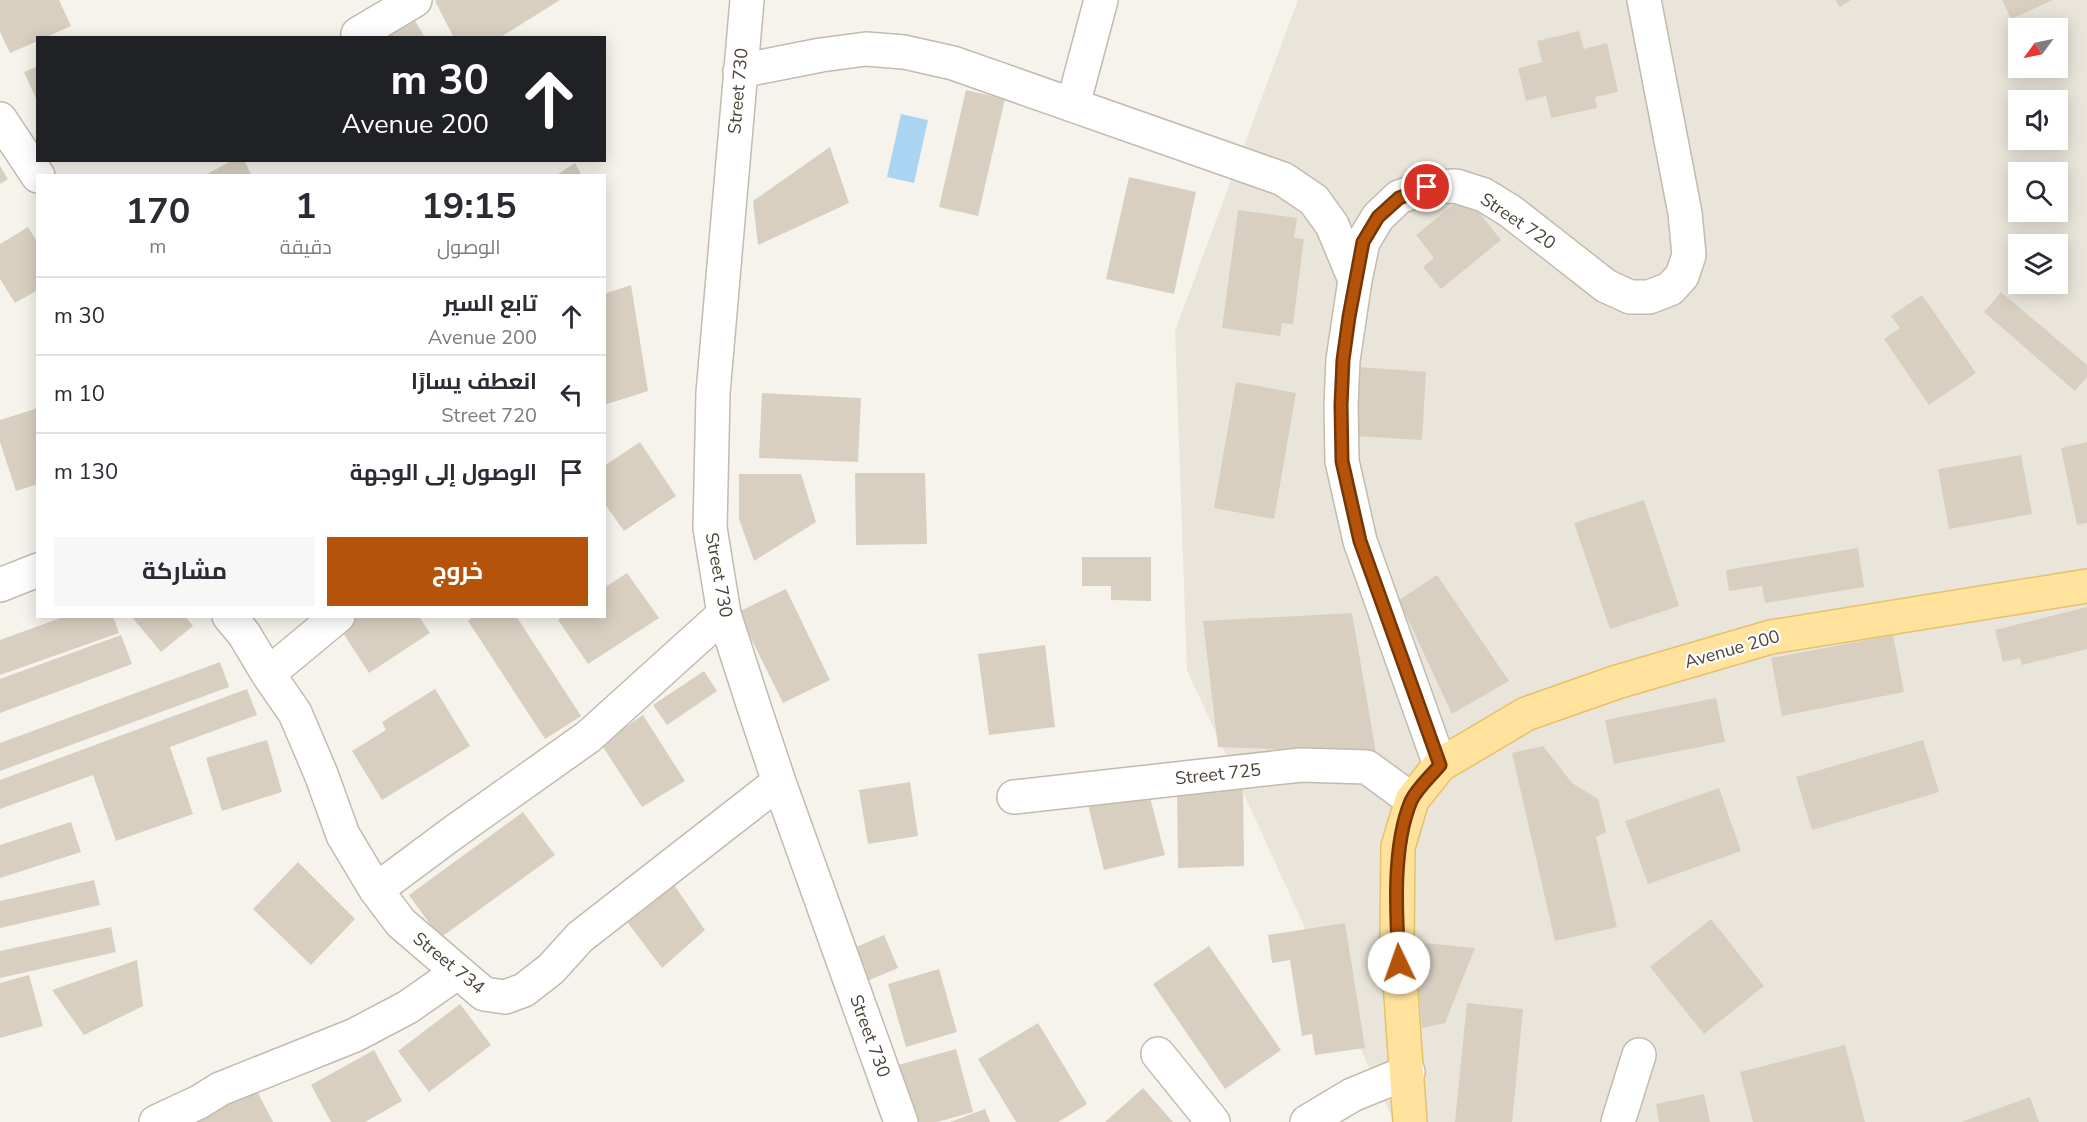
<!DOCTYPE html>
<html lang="ar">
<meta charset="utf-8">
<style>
body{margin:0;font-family:"Nunito Sans",Cairo,sans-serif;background:#f7f7f7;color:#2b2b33;direction:rtl;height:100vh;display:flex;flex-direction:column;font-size:22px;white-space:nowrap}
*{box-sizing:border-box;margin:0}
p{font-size:20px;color:#7c7c81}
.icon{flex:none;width:33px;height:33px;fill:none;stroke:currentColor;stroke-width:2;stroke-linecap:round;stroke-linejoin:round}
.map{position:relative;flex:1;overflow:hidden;direction:ltr}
.panel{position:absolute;left:36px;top:174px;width:570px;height:444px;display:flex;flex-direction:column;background:#fff;border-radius:0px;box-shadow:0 3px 15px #0003;direction:rtl}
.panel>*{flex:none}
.guide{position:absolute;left:36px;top:36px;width:570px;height:126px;border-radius:0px;box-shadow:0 3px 15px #0003;direction:rtl;background:#202124;color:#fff;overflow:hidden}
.needle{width:39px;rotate:237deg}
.fabs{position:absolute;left:2008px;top:18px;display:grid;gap:12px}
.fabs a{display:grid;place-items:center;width:60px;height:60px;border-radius:0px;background:#fff;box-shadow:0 3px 15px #0003;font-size:30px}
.pin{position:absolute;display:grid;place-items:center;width:51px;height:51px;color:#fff;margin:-26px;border:3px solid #fff;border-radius:50%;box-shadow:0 2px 6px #0007}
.me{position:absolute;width:66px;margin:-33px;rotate:357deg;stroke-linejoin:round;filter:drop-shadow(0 0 4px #0008)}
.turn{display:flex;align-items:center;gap:21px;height:126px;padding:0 18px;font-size:27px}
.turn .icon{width:78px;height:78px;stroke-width:2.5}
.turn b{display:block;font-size:42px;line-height:51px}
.eta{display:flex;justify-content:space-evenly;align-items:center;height:102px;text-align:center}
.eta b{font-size:36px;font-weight:700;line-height:42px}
.primary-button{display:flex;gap:12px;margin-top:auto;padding:12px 18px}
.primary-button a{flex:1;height:69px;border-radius:0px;background:#b45309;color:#fff;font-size:24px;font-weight:700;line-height:69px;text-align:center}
.primary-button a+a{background:#f7f7f7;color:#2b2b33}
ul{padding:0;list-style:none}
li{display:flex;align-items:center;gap:18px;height:78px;padding:0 18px;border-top:2px solid #e1e1e2}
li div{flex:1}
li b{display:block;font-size:22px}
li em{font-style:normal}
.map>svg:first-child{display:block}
</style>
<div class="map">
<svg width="2087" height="1122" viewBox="0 0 2087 1122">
<rect width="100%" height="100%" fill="#f6f3ec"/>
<path fill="#eae5da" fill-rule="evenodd" d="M 1298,0 L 2087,0 L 2087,1122 L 1394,1122 L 1187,670 L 1175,331 ZM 2019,28 L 2058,28 L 2058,68 L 2019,68 ZM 2019,100 L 2058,100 L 2058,140 L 2019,140 ZM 2019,172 L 2058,172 L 2058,212 L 2019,212 ZM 2019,244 L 2058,244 L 2058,284 L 2019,284 Z"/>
<path fill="#a9d4f2" d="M 901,114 L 928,120 L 914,183 L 887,177 Z"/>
<path fill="#d8cfc1" d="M 0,0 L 59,0 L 71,26 L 44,38 L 38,38 L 38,41 L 10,53 L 0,32 Z
M 437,0 L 560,0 L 499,38 L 454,38 L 435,1 Z
M 1835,0 L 1851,0 L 1840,7 Z
M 2002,0 L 2053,0 L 2011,19 Z
M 413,17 L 425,38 L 379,38 Z
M 1579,31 L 1584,49 L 1607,43 L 1618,92 L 1595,97 L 1597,108 L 1551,118 L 1546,96 L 1526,101 L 1518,68 L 1542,62 L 1537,41 Z
M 38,66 L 38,103 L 24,72 Z
M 966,90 L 1005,99 L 978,216 L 939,207 Z
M 830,147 L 849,203 L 758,245 L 753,201 Z
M 233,160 L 244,160 L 252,176 L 203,176 Z
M 575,163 L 582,176 L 555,176 Z
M 0,166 L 8,179 L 0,184 Z
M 1129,177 L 1196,192 L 1174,294 L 1106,279 Z
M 1465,195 L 1501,240 L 1441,289 L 1423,267 L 1434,258 L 1416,235 Z
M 1238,210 L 1297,218 L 1294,238 L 1304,239 L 1293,324 L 1282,323 L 1280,336 L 1222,328 Z
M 28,227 L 38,243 L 38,290 L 15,303 L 0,279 L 0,244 Z
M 631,285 L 648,391 L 604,405 L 604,294 Z
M 2001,292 L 2087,365 L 2087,377 L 2075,391 L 1984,312 Z
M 1922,295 L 1976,373 L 1929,405 L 1884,339 L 1900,328 L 1891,316 Z
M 1358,367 L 1426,372 L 1422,440 L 1353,436 Z
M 1236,382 L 1296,393 L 1274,519 L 1214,508 Z
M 762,393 L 861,398 L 858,462 L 759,458 Z
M 38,408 L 38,484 L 16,491 L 0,442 L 0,420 Z
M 640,442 L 676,496 L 624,531 L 604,503 L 604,466 Z
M 2087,442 L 2087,523 L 2077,525 L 2061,448 Z
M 2021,455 L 2032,514 L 1949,529 L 1938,469 Z
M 855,473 L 925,473 L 927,544 L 856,545 Z
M 739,474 L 801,474 L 816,522 L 754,561 L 739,519 Z
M 1644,500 L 1679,606 L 1610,629 L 1574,523 Z
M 1858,548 L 1864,587 L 1765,603 L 1762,586 L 1729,591 L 1726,570 Z
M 1082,557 L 1151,557 L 1151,601 L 1111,600 L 1111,586 L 1082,586 Z
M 627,573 L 659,618 L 588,664 L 558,620 L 563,616 L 604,616 L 604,588 Z
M 1437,575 L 1509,681 L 1452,714 L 1399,600 Z
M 786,589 L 830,680 L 783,703 L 738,612 Z
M 2087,607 L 2087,649 L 2022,665 L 2020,658 L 2003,662 L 1995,630 Z
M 1352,613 L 1376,753 L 1218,747 L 1203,621 Z
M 66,616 L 113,616 L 119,633 L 0,675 L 0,640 Z
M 131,616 L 185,616 L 193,626 L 161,652 Z
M 350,616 L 419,616 L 430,633 L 369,673 L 338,625 Z
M 474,616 L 516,616 L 581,716 L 545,739 L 468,621 Z
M 121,635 L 132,664 L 0,713 L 0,679 Z
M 1893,635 L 1904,692 L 1782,716 L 1771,658 Z
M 1045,645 L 1055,727 L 989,735 L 978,654 Z
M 220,662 L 229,687 L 0,771 L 0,743 Z
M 704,671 L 717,691 L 667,725 L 653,705 Z
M 247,689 L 257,715 L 170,747 L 193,814 L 116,841 L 93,775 L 0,809 L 0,780 Z
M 435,689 L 470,746 L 382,800 L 352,751 L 386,730 L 382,722 Z
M 1716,698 L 1725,742 L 1614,764 L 1605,720 Z
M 643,715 L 685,781 L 642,807 L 601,744 Z
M 267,740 L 282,792 L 222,811 L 206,758 Z
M 1923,740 L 1939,792 L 1812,830 L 1796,777 Z
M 1543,746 L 1572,783 L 1598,799 L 1606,832 L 1596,837 L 1617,927 L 1555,941 L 1512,753 Z
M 910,782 L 918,836 L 868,844 L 859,790 Z
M 1243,787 L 1244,866 L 1178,868 L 1177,788 Z
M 1719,788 L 1741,851 L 1648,884 L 1625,821 Z
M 1148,790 L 1165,855 L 1104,870 L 1088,805 Z
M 523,812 L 555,855 L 440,938 L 409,895 Z
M 71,822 L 81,852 L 0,878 L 0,845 Z
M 298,862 L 355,919 L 311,965 L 253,909 Z
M 670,879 L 705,930 L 662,968 L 625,919 Z
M 94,880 L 100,905 L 0,928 L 0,901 Z
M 1711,919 L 1764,986 L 1704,1034 L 1650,967 Z
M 1345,923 L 1365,1048 L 1315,1055 L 1312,1034 L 1302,1036 L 1290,960 L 1272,963 L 1268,935 Z
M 111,927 L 116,952 L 0,978 L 0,951 Z
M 884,935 L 898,968 L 860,984 L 847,951 Z
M 1414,942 L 1475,948 L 1445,1023 L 1422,1028 Z
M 1209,946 L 1281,1050 L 1225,1089 L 1153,984 Z
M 137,960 L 143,1006 L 84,1035 L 52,990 Z
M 939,969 L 957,1032 L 906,1047 L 888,984 Z
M 29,975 L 43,1026 L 0,1038 L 0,983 Z
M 1467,1003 L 1523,1009 L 1512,1122 L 1455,1122 Z
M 460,1004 L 491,1045 L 429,1092 L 398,1051 Z
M 1038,1023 L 1087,1104 L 1058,1122 L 1016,1122 L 978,1059 Z
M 1845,1045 L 1865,1122 L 1753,1122 L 1740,1072 Z
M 956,1049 L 973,1112 L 937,1122 L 906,1122 L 891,1067 Z
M 374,1050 L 402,1101 L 365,1122 L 331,1122 L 311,1085 Z
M 255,1087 L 273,1122 L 195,1122 L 194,1119 Z
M 1143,1088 L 1173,1122 L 1105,1122 Z
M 1704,1094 L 1710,1122 L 1659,1122 L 1656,1104 Z
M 2030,1097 L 2039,1122 L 1961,1122 Z
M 985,1109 L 990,1122 L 950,1122 Z"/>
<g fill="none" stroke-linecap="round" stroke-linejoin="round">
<g stroke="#c2bbae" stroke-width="36">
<path id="minor" d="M 747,0 L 713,393 L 710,528 L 724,614 L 754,707 L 779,782 L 901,1122
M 358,34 L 415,0
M 740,71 L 821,55 L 866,49 L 904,52 L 953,63 L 1283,179 L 1314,200 L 1332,225 L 1355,280
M 1073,105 L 1101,0
M 0,119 L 38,176
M 0,585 L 38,570
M 229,616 L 244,634 L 268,674 L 295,713 L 321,774 L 343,835 L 376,890 L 401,923 L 484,994 L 505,997 L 524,990 L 551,969 L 580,937 L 779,782
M 268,674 L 338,616
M 1440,765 L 1360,541 L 1342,461 L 1341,405 L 1343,360 L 1355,280 L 1363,242 L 1378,217 L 1399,197 L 1427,187 L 1456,186 L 1484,195 L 1510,211 L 1606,286 L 1630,297 L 1649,297 L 1670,289 L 1682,276 L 1689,255 L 1685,213 L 1644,0
M 1014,797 L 1301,765 L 1367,767 L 1412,800
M 376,890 L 454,832 L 588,737 L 724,614
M 1158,1054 L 1213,1122
M 156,1122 L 199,1102 L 220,1089 L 355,1035 L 408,1007 L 458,972
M 1307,1122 L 1352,1095 L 1408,1072
M 1618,1122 L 1639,1055"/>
</g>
<g stroke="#e6c16a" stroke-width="36">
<path id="major" d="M 1410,1122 L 1397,940 L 1398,847 L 1412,800 L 1440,765 L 1526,714 L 1617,682 L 1771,637 L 2087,586"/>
</g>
<use href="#minor" stroke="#fff" stroke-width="33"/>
<use href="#major" stroke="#ffe39c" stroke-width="33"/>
</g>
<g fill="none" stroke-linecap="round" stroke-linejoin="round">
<g stroke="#753606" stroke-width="15">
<path id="route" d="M 1399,963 C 1396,914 1392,846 1411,801 C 1417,788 1431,776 1440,765 L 1360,541 L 1342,461 L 1341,405 L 1343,360 L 1349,317 L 1363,242 L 1378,217 L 1399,198 L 1427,187"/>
</g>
<use href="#route" stroke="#b45309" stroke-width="10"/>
</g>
<g text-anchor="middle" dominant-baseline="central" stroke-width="4.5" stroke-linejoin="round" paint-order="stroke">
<g font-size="18" fill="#4b4439" stroke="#fff">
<text transform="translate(738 91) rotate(-85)">Street 730</text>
<text transform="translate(1518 221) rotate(34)">Street 720</text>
<text transform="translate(719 575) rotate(80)">Street 730</text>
<text transform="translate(1732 649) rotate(-16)">Avenue 200</text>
<text transform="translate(1218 774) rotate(-6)">Street 725</text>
<text transform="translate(449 963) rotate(39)">Street 734</text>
<text transform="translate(870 1036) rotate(70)">Street 730</text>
</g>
</g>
</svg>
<div class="fabs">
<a><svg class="needle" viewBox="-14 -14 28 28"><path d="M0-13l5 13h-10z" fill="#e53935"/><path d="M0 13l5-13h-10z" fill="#7c7c81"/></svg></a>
<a><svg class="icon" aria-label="sound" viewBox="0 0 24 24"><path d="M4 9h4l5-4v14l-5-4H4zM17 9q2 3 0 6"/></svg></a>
<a><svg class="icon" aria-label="search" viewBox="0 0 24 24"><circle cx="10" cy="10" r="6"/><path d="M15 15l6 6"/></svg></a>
<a><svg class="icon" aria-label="layers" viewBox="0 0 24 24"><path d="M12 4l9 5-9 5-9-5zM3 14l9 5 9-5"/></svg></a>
</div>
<div class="pin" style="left:1427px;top:187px;background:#d93025"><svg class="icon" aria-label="arrive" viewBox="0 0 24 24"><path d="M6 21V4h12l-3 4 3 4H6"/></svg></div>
<svg class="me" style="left:1399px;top:963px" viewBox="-20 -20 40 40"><circle r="19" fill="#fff"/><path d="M0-13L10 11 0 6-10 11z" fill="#b45309"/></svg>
<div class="guide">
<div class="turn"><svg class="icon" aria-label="ahead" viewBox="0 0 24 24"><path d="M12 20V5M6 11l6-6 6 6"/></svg><div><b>30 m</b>Avenue 200</div></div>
</div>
<section class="panel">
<div class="eta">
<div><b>19:15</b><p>الوصول</p></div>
<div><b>1</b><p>دقيقة</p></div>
<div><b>170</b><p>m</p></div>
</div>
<ul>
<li><svg class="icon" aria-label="ahead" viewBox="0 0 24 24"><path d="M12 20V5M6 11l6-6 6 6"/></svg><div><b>تابع السير</b><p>Avenue 200</p></div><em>30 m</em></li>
<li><svg class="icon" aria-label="left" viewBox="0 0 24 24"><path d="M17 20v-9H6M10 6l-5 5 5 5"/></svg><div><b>انعطف يسارًا</b><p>Street 720</p></div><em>10 m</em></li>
<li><svg class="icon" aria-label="arrive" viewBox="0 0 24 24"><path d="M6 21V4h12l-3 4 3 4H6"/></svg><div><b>الوصول إلى الوجهة</b></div><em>130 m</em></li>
</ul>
<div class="primary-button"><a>خروج</a><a>مشاركة</a></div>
</section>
</div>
